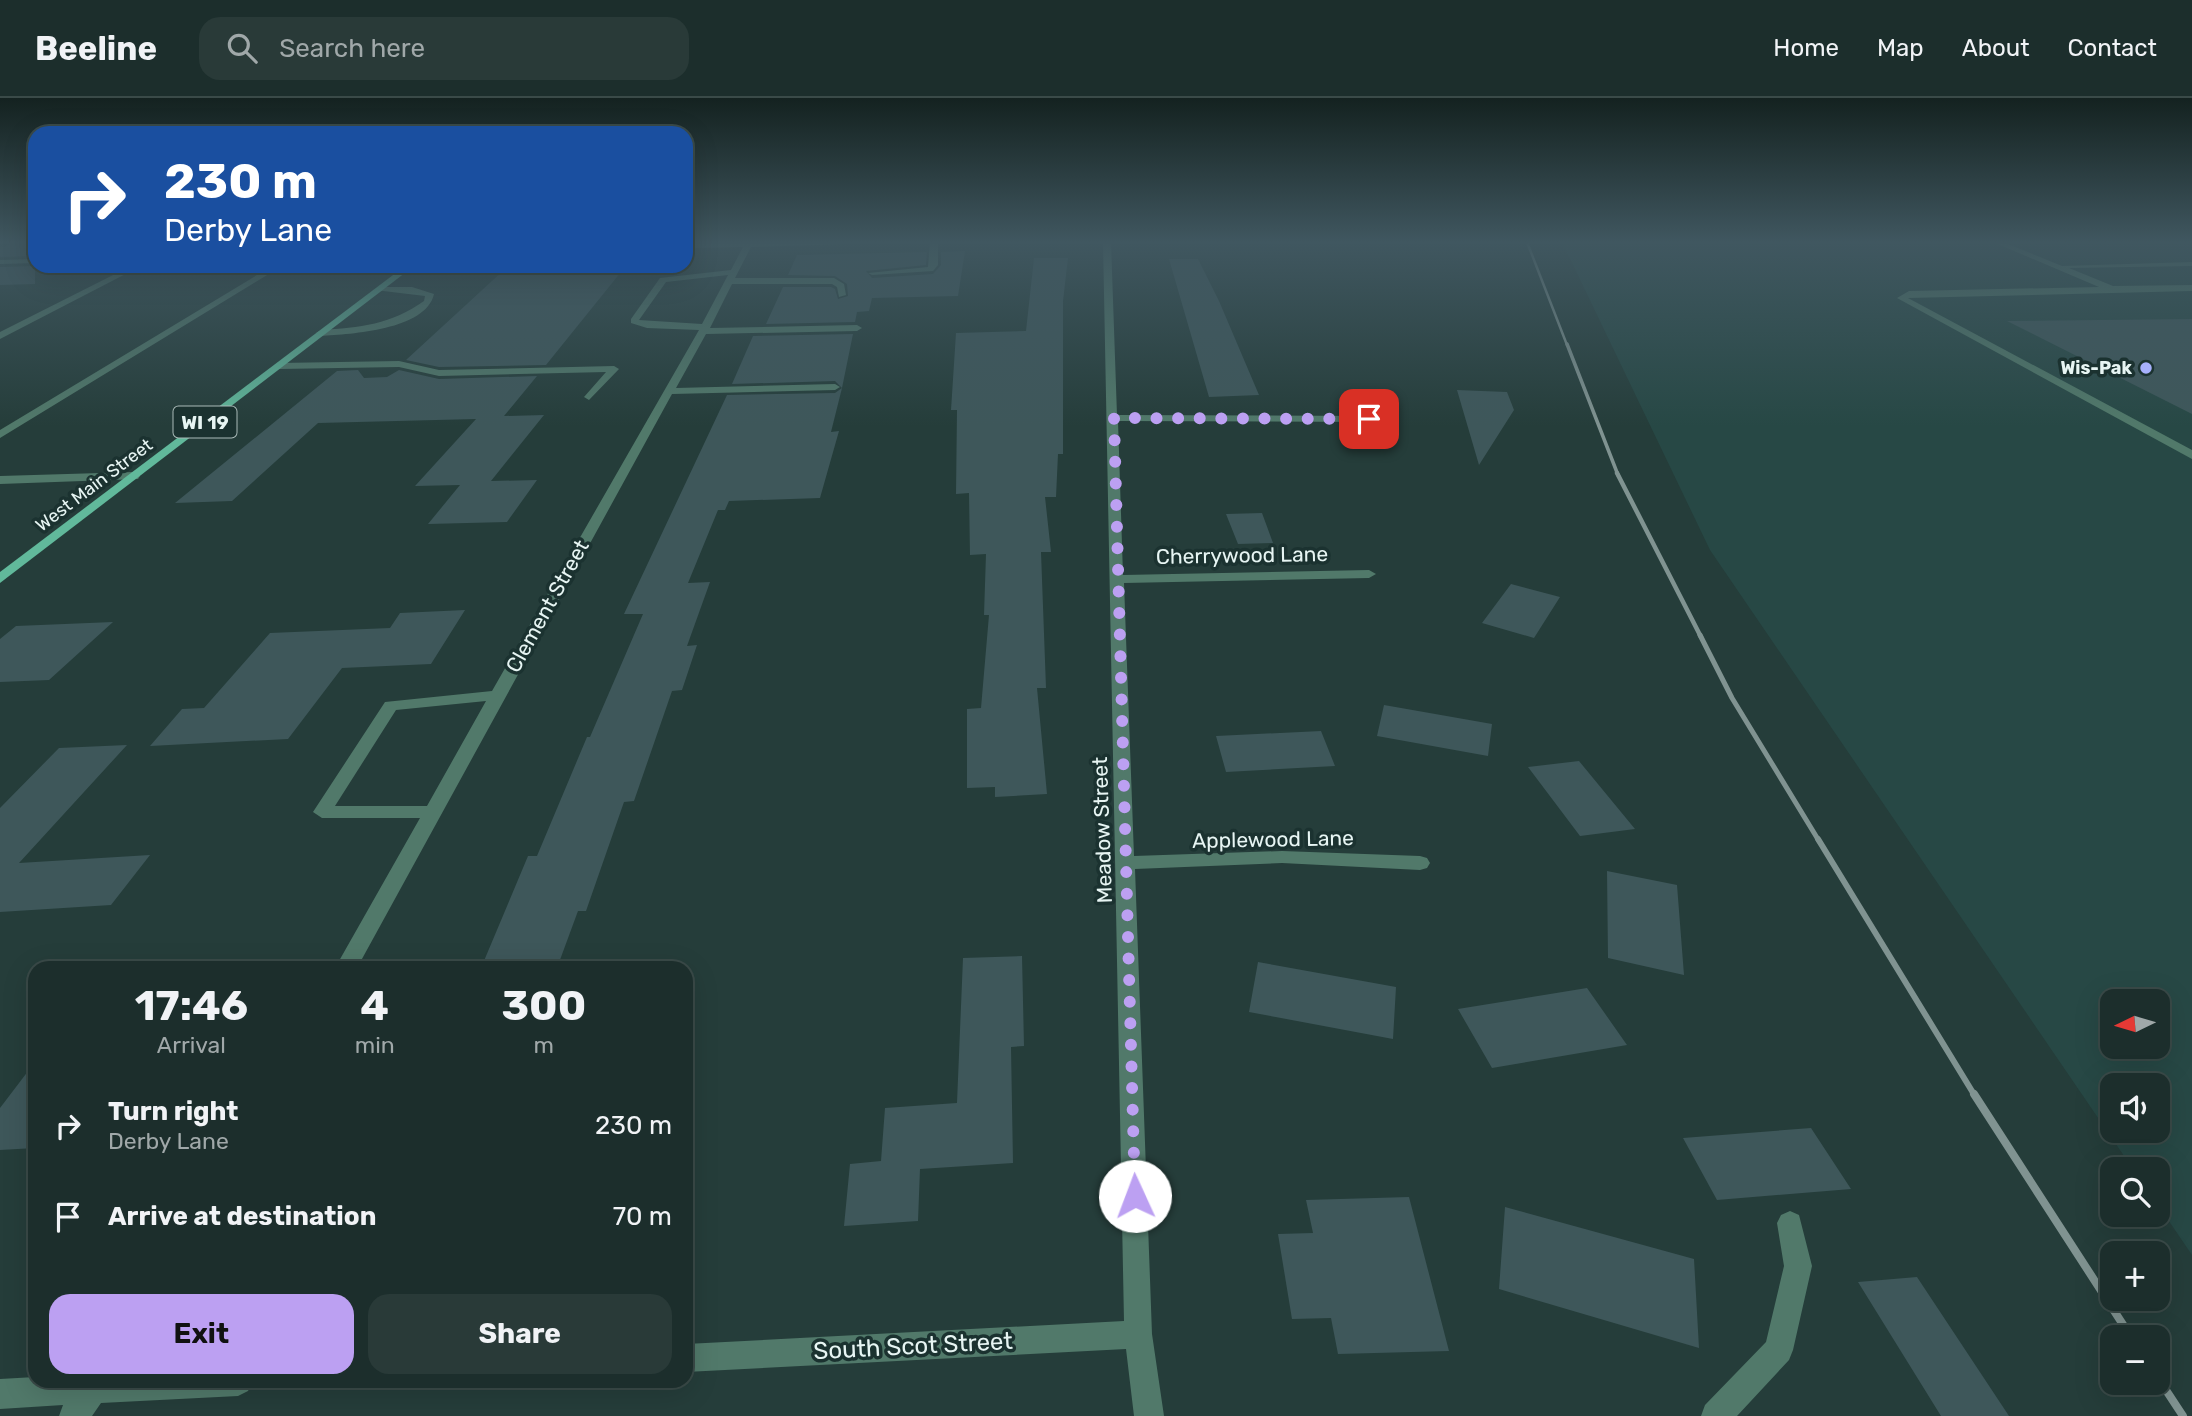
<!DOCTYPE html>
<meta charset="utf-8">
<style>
body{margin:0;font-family:Rubik,sans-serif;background:#293a38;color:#f1f3f6;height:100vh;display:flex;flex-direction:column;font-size:26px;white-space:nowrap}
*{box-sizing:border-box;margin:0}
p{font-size:23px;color:#a0a8a9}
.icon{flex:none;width:38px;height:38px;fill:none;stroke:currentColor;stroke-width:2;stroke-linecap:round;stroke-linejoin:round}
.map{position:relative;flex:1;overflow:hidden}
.panel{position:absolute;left:28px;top:863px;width:665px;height:427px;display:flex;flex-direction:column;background:#1c2e2c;border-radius:21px;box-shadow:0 7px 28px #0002,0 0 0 2px #3a4a48}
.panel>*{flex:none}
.top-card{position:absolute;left:28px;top:28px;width:665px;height:147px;border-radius:21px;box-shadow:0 7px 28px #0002,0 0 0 2px #3a4a48;background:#1a4fa0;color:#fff;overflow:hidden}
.needle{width:46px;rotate:265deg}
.tools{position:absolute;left:2100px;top:891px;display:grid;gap:14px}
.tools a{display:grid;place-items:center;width:70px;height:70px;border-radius:14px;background:#1c2e2c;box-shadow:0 7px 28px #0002,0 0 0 2px #3a4a48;font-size:35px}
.pin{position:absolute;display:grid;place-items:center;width:60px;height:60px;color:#fff;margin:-30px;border-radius:14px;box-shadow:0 4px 10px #0006}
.me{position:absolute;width:77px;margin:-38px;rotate:358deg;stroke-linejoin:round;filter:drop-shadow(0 0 5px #0008)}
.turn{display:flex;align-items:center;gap:24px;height:147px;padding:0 21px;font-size:32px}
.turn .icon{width:91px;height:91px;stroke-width:2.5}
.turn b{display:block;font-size:49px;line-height:60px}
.eta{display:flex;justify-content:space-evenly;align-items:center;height:119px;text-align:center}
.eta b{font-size:42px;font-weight:700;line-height:49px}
.action{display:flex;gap:14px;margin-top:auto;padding:14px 21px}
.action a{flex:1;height:80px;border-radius:21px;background:#bca0f2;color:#111;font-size:28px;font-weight:700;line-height:80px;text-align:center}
.action a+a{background:#293a38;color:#f1f3f6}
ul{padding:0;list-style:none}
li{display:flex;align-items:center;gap:21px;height:91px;padding:0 21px}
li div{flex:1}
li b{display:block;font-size:26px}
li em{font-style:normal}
header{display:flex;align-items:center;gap:42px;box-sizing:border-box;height:98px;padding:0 35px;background:#1c2e2c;border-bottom:2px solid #3a4a48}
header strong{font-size:33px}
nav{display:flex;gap:38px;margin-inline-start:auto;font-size:24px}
.search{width:490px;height:63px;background:#293a38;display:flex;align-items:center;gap:18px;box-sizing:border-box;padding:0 24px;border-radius:21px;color:#a0a8a9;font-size:26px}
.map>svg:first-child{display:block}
</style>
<header>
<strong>Beeline</strong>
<div class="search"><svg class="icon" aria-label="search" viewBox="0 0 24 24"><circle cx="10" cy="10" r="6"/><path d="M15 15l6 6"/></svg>Search here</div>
<nav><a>Home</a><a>Map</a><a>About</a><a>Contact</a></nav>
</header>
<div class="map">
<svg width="2192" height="1318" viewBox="0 0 2192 1318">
<rect width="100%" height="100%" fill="#253d3a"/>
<path fill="#274845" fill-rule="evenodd" d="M 1562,144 L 2192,144 L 2192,1157 L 2158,1107 L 2158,1071 L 2133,1071 L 1710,452 ZM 2112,903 L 2158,903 L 2158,948 L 2112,948 ZM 2112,987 L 2158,987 L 2158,1032 L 2112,1032 Z"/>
<path fill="#3e575a" d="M 16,144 L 35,144 L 35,158 L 0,159 L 0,150 Z
M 965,153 L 958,198 L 872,200 L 869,213 L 857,214 L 855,224 L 766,226 L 783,189 L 831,189 L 835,191 L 838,201 L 848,198 L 847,186 L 835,178 L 788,177 L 797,157 L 927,154 L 926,167 L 866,173 L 872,180 L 933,176 L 941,167 L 941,154 Z
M 1034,160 L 1068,160 L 1063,203 L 1063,356 L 1058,356 L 1056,399 L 1045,399 L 1051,454 L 1041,454 L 1046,590 L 1037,590 L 1047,696 L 995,699 L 995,689 L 967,690 L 967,611 L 981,610 L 989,517 L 984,517 L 986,456 L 970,457 L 969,395 L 956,396 L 957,312 L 951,312 L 956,235 L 1026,233 Z
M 1169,161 L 1198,161 L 1219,203 L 1259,297 L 1209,299 Z
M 35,168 L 35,186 L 0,187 L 0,169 Z
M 625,169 L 546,267 L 439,269 L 406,262 L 505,171 Z
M 2192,221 L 2192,316 L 2007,223 Z
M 853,236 L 842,290 L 835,283 L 732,286 L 753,238 Z
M 358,272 L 364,280 L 387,279 L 399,272 L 439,281 L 537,278 L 504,318 L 544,317 L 491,383 L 537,382 L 507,424 L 428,426 L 460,387 L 415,388 L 476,321 L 318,325 L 232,403 L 175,405 L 337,273 Z
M 842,290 L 831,334 L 839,333 L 820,400 L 729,403 L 725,412 L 718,412 L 688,485 L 710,484 L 687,548 L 697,547 L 682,592 L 672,593 L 634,703 L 624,704 L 586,813 L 578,813 L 557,870 L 481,870 L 528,758 L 537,758 L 587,639 L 590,639 L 643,516 L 624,516 L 727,297 L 835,295 Z
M 1457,292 L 1507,294 L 1514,312 L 1479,367 Z
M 1262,415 L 1273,445 L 1238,446 L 1226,416 Z
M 1511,486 L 1560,499 L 1534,540 L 1482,525 Z
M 465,512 L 431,566 L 342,570 L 288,641 L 150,648 L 182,611 L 204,610 L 270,535 L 390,530 L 400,515 Z
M 113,524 L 49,582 L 0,584 L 0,541 L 16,528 Z
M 1384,607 L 1492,626 L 1488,658 L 1377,638 Z
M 1321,633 L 1335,668 L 1226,674 L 1216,638 Z
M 127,647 L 19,765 L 150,757 L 111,807 L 0,814 L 0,710 L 59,650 Z
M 1579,663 L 1635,731 L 1580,738 L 1528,669 Z
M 1607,773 L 1677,787 L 1684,877 L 1608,860 Z
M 1022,858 L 1024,948 L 1011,949 L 1013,1065 L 920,1071 L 918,1123 L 844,1128 L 850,1066 L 881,1063 L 885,1010 L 957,1005 L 963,860 Z
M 1258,864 L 1396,889 L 1393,941 L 1249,914 Z
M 1587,890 L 1627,947 L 1492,970 L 1458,911 Z
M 35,964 L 35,1050 L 0,1052 L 0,1010 Z
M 1811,1030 L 1851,1091 L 1717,1102 L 1683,1040 Z
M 1409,1099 L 1449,1253 L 1338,1256 L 1331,1220 L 1292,1221 L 1278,1136 L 1313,1135 L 1306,1102 Z
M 1505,1109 L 1694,1161 L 1699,1250 L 1499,1191 Z
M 1917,1179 L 2009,1318 L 1941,1318 L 1858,1184 Z"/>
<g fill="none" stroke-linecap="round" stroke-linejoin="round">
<path fill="#51796a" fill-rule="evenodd" d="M 851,144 L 847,146 L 751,149 L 735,180 L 834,180 L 844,186 L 846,197 L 839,199 L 837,189 L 832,186 L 732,186 L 710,230 L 857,227 L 862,230 L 857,233 L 706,236 L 676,290 L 835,286 L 840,289 L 835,292 L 672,296 L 357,870 L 335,870 L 420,720 L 322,720 L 313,714 L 385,604 L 492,593 L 699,232 L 647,230 L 631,225 L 631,221 L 660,180 L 731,172 L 743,149 L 686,150 L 686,146 ZM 728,177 L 702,226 L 639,222 L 666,184 ZM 486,603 L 427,708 L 335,708 L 396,612 Z
M 930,144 L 938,144 L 938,167 L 933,173 L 872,177 L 868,175 L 928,169 Z
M 1103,144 L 1111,144 L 1117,317 L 1369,318 L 1375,321 L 1369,324 L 1118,323 L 1123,477 L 1369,472 L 1376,476 L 1369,480 L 1124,485 L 1134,758 L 1282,753 L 1420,758 L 1427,760 L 1430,765 L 1427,770 L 1420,772 L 1282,765 L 1135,771 L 1152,1236 L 1164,1318 L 1134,1318 L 1126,1251 L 686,1274 L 686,1246 L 1124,1223 Z
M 1993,144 L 2003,144 L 2062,168 L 2192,164 L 2192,168 L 2069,170 L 2113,188 L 2192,187 L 2192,193 L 1908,200 L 2192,352 L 2192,361 L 1897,200 L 1909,193 L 2099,189 Z
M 35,161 L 35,165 L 0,166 L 0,162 Z
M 131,168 L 141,168 L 0,241 L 0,234 Z
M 272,168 L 282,168 L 0,340 L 0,332 Z
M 412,189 L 434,196 C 426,232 351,236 321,238 L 316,235 L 321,232 C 359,230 392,226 424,203 L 425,198 L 375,192 L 379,189 Z
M 399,263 L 439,272 L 614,268 L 619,271 L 589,302 L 584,299 L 606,274 L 439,278 L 399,269 L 279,271 L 274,268 L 279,265 Z
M 134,374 L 140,378 L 138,381 L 0,386 L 0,378 Z
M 1790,1113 L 1799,1117 L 1812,1168 L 1793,1252 L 1789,1262 L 1737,1318 L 1701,1318 L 1705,1307 L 1766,1244 L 1784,1168 L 1777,1125 L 1781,1117 Z
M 35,1279 L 35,1283 L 253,1283 L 248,1293 L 238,1298 L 101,1305 L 92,1318 L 59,1318 L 63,1307 L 0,1311 L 0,1281 Z"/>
<path fill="#61b99b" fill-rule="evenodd" d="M 405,168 L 414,168 L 0,485 L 0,474 Z"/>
<path stroke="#809391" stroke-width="2.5" d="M 1527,144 L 1567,247"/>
<path stroke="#809391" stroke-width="3.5" d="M 1567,246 L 1618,377"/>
<path stroke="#809391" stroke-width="4.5" d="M 1617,375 L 1701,539"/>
<path stroke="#809391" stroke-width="5" d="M 1700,537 L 1732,600 L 1819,743"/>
<path stroke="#809391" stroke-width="6" d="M 1818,741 L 1975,998"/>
<path stroke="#809391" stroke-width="8" d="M 1974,996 L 2131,1239
M 2158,1280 L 2183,1318"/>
</g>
<linearGradient id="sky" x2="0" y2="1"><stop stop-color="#142220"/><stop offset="0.44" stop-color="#405760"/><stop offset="1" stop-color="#405760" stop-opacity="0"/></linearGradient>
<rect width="2192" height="328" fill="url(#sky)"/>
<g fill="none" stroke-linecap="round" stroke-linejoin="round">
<path stroke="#bca0f2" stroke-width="12" stroke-dasharray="0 21.6" d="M 1135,1098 L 1114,320 L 1369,321"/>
</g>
<circle fill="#a7b1fc" stroke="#1b3230" stroke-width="2.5" cx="2146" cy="270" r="7"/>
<g text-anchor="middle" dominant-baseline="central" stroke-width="7" stroke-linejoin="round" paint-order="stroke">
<g font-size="18" font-weight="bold" fill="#e7f5f3" stroke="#1b3230" text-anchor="end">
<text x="2132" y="270">Wis-Pak</text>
</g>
<g font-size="18" fill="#e7f5f3" stroke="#1b3230">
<text transform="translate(94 387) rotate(-37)">West Main Street</text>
</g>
<rect fill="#1b3230" stroke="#aabab8" stroke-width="2" x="173.5" y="308.5" width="63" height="31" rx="5"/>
<g font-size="19" font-weight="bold" fill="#e7f5f3">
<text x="205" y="324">WI 19</text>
</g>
<g font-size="21" fill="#e7f5f3" stroke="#1b3230">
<text transform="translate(1242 457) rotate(-1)">Cherrywood Lane</text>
<text transform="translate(547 508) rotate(-61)">Clement Street</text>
<text transform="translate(1102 732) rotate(-92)">Meadow Street</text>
<text transform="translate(1273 741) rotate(-1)">Applewood Lane</text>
</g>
<g font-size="24" fill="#e7f5f3" stroke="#1b3230">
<text transform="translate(913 1248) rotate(-3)">South Scot Street</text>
</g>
</g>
</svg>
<div class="tools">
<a><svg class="needle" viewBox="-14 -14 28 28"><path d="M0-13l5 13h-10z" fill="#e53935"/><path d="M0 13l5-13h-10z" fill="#a0a8a9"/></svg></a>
<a><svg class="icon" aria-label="sound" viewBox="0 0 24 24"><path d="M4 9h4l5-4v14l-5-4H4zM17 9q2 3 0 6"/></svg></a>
<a><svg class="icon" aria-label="search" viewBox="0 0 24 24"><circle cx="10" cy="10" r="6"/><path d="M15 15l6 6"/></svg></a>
<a>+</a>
<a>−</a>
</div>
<div class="pin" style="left:1369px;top:321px;background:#d93025"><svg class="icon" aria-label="arrive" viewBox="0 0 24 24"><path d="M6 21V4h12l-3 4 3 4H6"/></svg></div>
<svg class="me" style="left:1135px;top:1098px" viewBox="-20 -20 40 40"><circle r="19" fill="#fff"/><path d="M0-13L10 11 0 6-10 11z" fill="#bca0f2"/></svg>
<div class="top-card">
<div class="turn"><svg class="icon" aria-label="right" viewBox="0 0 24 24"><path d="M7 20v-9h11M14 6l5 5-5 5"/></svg><div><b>230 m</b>Derby Lane</div></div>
</div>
<section class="panel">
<div class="eta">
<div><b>17:46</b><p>Arrival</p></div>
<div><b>4</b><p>min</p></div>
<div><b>300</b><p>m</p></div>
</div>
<ul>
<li><svg class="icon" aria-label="right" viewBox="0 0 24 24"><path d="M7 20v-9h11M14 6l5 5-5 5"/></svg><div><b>Turn right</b><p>Derby Lane</p></div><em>230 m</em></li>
<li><svg class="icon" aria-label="arrive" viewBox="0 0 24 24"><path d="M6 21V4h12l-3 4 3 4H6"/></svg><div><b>Arrive at destination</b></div><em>70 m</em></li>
</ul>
<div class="action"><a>Exit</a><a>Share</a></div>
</section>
</div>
